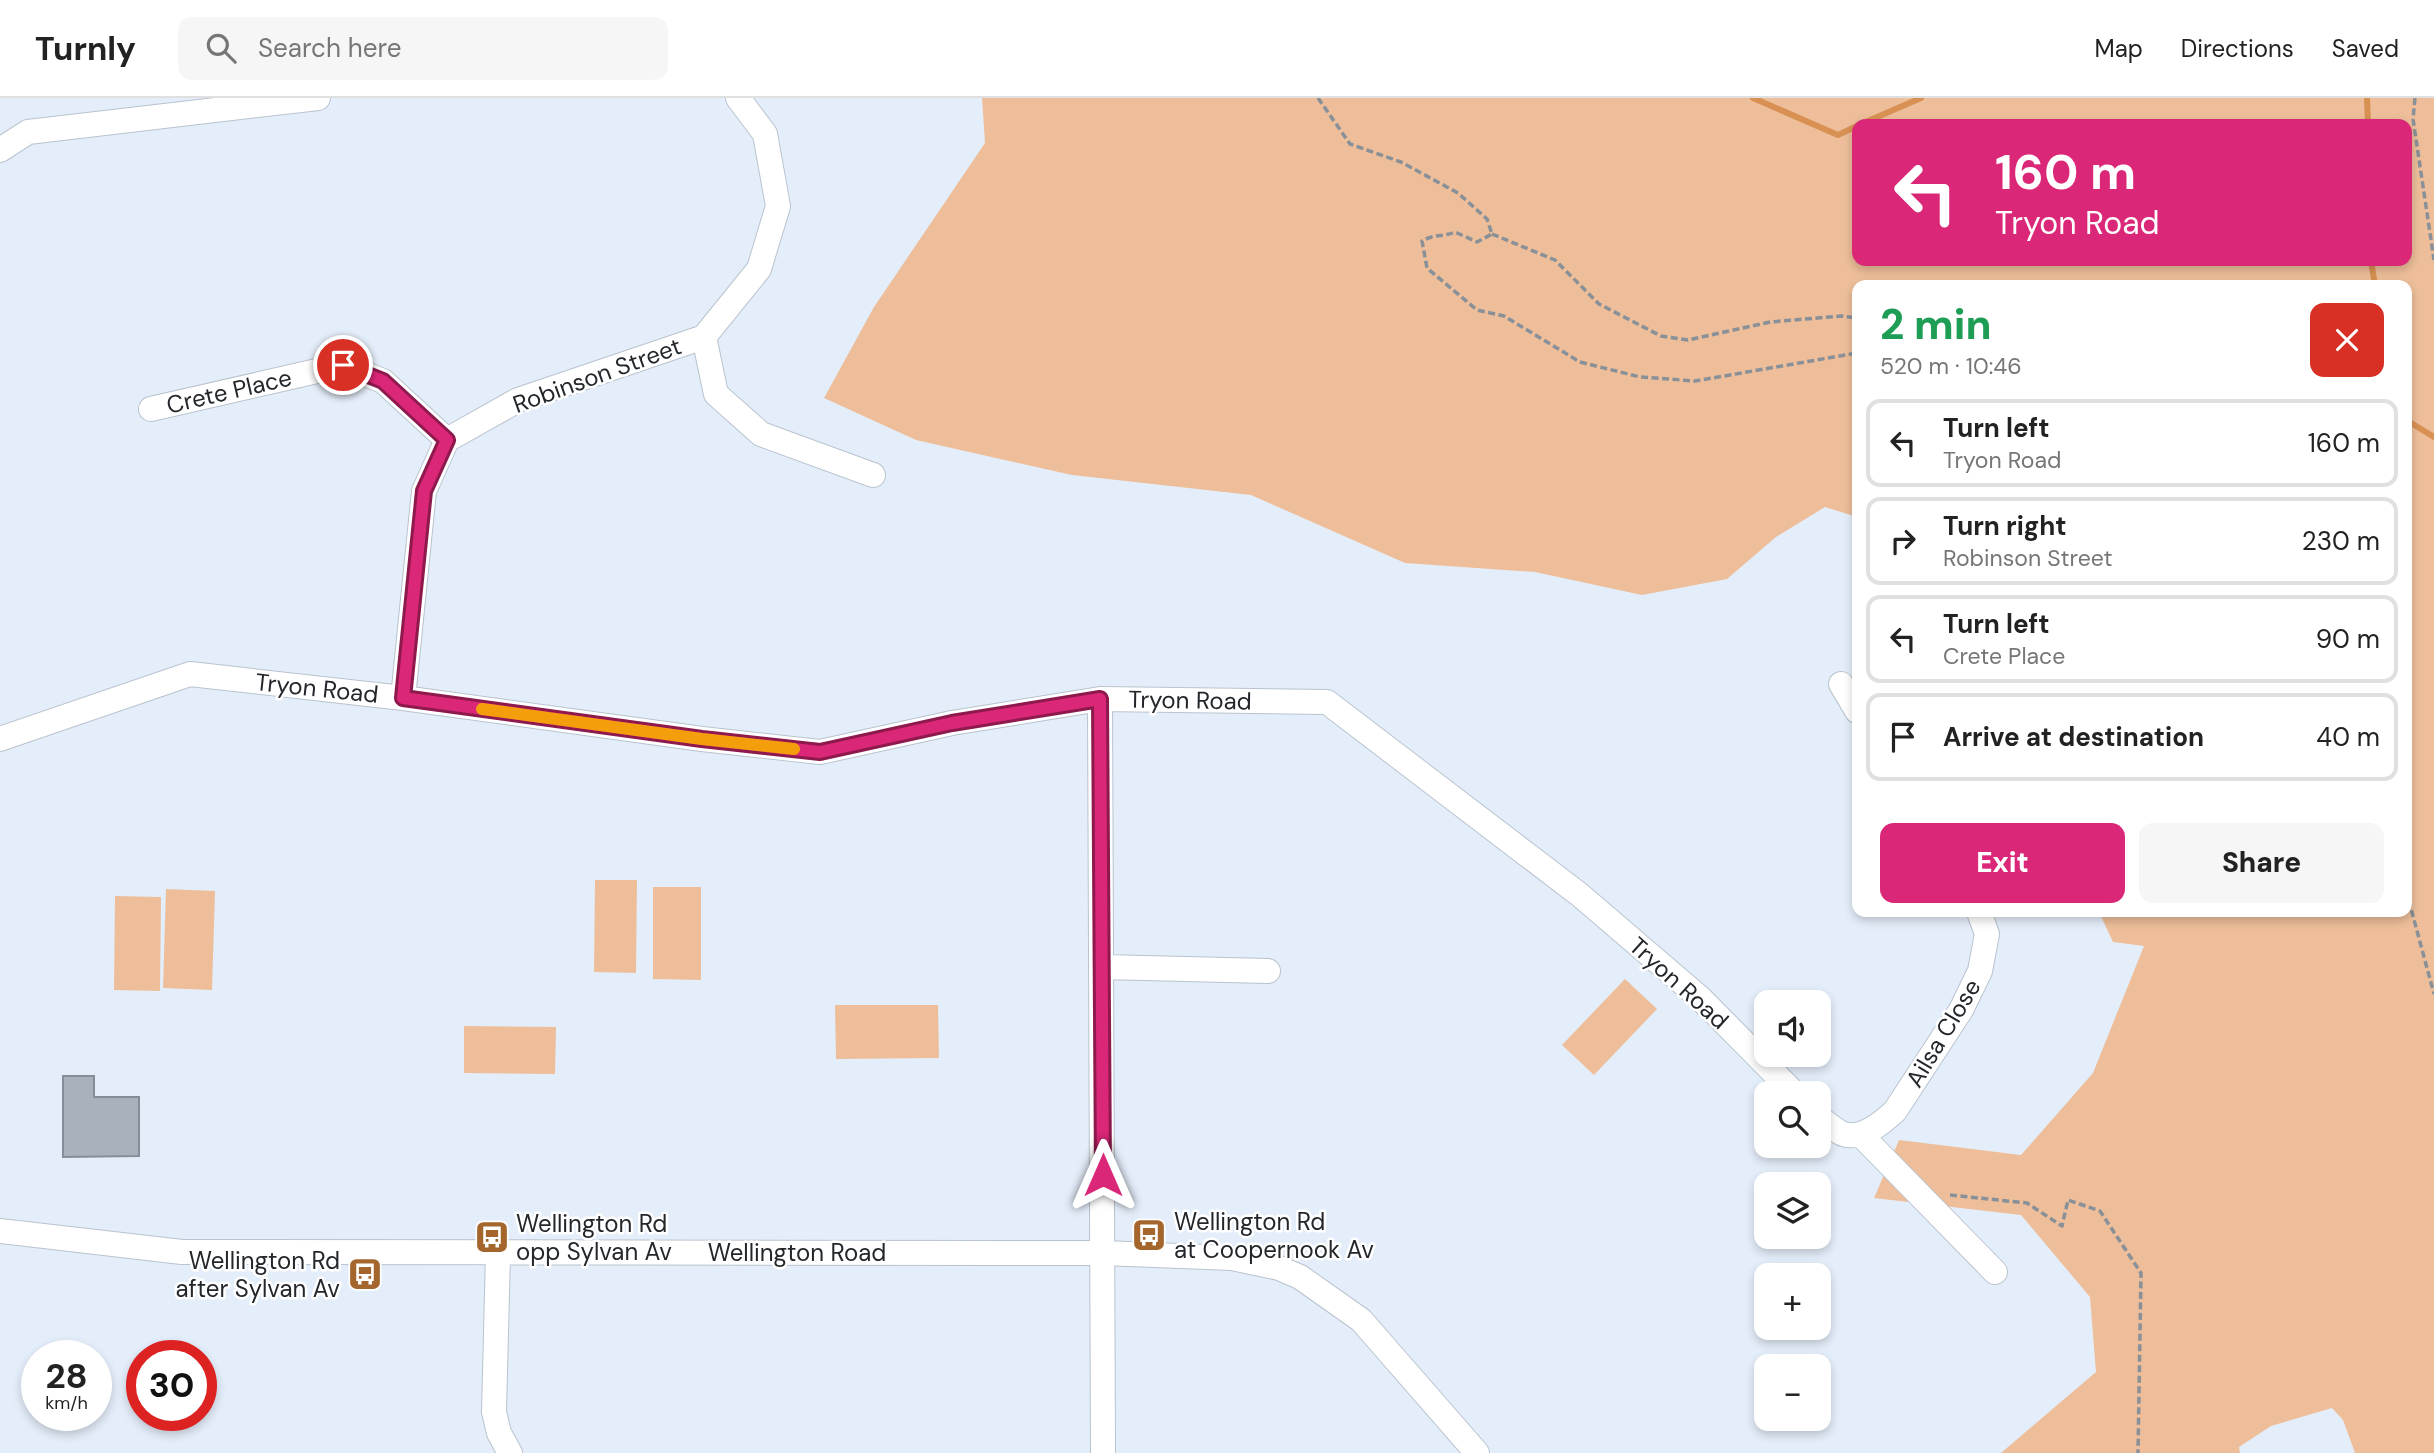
<!DOCTYPE html>
<meta charset="utf-8">
<style>
body{margin:0;font-family:"DM Sans",sans-serif;background:#f6f6f6;color:#222;height:100vh;display:flex;flex-direction:column;font-size:26px;white-space:nowrap}
*{box-sizing:border-box;margin:0}
p{font-size:23px;color:#767676}
.icon{flex:none;width:38px;height:38px;fill:none;stroke:currentColor;stroke-width:2;stroke-linecap:round;stroke-linejoin:round}
.map{position:relative;flex:1;overflow:hidden}
.panel{position:absolute;left:1852px;top:182px;width:560px;height:637px;display:flex;flex-direction:column;background:#fff;border-radius:14px;box-shadow:0 4px 10px #0003}
.panel>*{flex:none}
.top-card{position:absolute;left:1852px;top:21px;width:560px;height:147px;border-radius:14px;box-shadow:0 4px 10px #0003;background:#db2777;color:#fff;overflow:hidden}
.tools{position:absolute;left:1754px;top:892px;display:grid;gap:14px}
.tools a{display:grid;place-items:center;width:77px;height:77px;border-radius:14px;background:#fff;box-shadow:0 4px 10px #0003;font-size:35px}
.speed{position:absolute;left:21px;top:1242px;display:flex;gap:14px;font-size:35px;font-weight:700;text-align:center}
.speed>*{display:grid;place-content:center;width:91px;height:91px;border-radius:50%;background:#fff;box-shadow:0 4px 10px #0003;line-height:1}
.speed small{font-size:18px;font-weight:400}
.speed .limit{border:10px solid #d22;background:#fff;color:#111}
.pin{position:absolute;display:grid;place-items:center;width:60px;height:60px;color:#fff;margin:-30px;border:4px solid #fff;border-radius:50%;box-shadow:0 2px 7px #0007}
.me{position:absolute;width:77px;margin:-38px;rotate:0deg;stroke-linejoin:round;filter:drop-shadow(0 0 5px #0008)}
.turn{display:flex;align-items:center;gap:24px;height:147px;padding:0 28px;font-size:32px}
.turn .icon{width:91px;height:91px;stroke-width:2.5}
.turn b{display:block;font-size:49px;line-height:60px}
.round{display:grid;place-items:center;flex:none;width:74px;height:74px;border-radius:14px;background:#f6f6f6}
.headline{display:flex;align-items:center;justify-content:space-between;height:119px;padding:0 28px}
h1{font-size:42px;font-weight:800;line-height:52px;color:#1e9e55}
.action{display:flex;gap:14px;margin-top:auto;padding:14px 28px}
.action a{flex:1;height:80px;border-radius:14px;background:#db2777;color:#fff;font-size:28px;font-weight:800;line-height:80px;text-align:center}
.action a+a{background:#f6f6f6;color:#222}
ul{padding:0;list-style:none}
li{display:flex;align-items:center;gap:21px;height:88px;margin:0 14px 10px;padding:0 14px;border:4px solid #e0e0e0;border-radius:14px}
li div{flex:1}
li b{display:block;font-size:26px}
li em{font-style:normal}
header{display:flex;align-items:center;gap:42px;box-sizing:border-box;height:98px;padding:0 35px;background:#fff;border-bottom:2px solid #e0e0e0}
header strong{font-size:33px}
nav{display:flex;gap:38px;margin-inline-start:auto;font-size:24px}
.search{width:490px;height:63px;background:#f6f6f6;display:flex;align-items:center;gap:18px;box-sizing:border-box;padding:0 24px;border-radius:14px;color:#767676;font-size:26px}
.map>svg:first-child{display:block}
</style>
<header>
<strong>Turnly</strong>
<div class="search"><svg class="icon" aria-label="search" viewBox="0 0 24 24"><circle cx="10" cy="10" r="6"/><path d="M15 15l6 6"/></svg>Search here</div>
<nav><a>Map</a><a>Directions</a><a>Saved</a></nav>
</header>
<div class="map">
<svg width="2434" height="1355" viewBox="0 0 2434 1355">
<rect width="100%" height="100%" fill="#e4eefa"/>
<path fill="#edbe99" fill-rule="evenodd" d="M 982,0 L 2434,0 L 2434,1355 L 2355,1355 L 2343,1322 L 2332,1310 L 2271,1328 L 2239,1349 L 2240,1355 L 2001,1355 L 2096,1274 L 2090,1199 L 2021,1117 L 1874,1100 L 1899,1042 L 2021,1057 L 2093,975 L 2144,848 L 2113,844 L 2099,814 L 2406,814 L 2406,187 L 1857,187 L 1857,419 L 1825,409 L 1776,439 L 1727,481 L 1642,497 L 1535,474 L 1405,465 L 1251,397 L 1072,377 L 916,342 L 824,300 L 874,209 L 985,45 ZM 1857,26 L 2406,26 L 2406,163 L 1857,163 Z
M 595,782 L 637,782 L 636,875 L 594,874 Z
M 653,789 L 701,789 L 701,882 L 653,881 Z
M 166,791 L 215,793 L 212,892 L 163,890 Z
M 115,798 L 161,799 L 160,893 L 114,892 Z
M 1625,881 L 1657,911 L 1594,977 L 1562,947 Z
M 835,907 L 938,907 L 939,960 L 836,961 Z
M 464,928 L 556,929 L 555,976 L 464,975 Z"/>
<g fill="none" stroke-linecap="round" stroke-linejoin="round">
<path stroke="#d89153" stroke-width="6" d="M 1753,0 L 1838,37 L 1857,28
M 2367,0 L 2368,26
M 1861,26 L 1921,0
M 2371,163 L 2375,187
M 2406,322 L 2434,339"/>
</g>
<path fill="#a8b2bc" stroke="#858e98" stroke-width="2" d="M 63,978 L 94,978 L 94,999 L 139,999 L 139,1058 L 63,1059 Z"/>
<g fill="none" stroke-linecap="round" stroke-linejoin="round">
<g stroke="#b9c3ce" stroke-width="26">
<path id="minor" d="M 0,52 L 28,34 L 318,0
M 704,239 L 716,296 L 761,336 L 873,377
M 151,311 L 343,267 L 383,283 L 447,342
M 1841,586 L 1857,613
M 403,600 L 424,393 L 447,342 L 518,302 L 704,239 L 759,171 L 778,108 L 765,36 L 738,0
M 1100,601 L 1103,1355
M 0,641 L 190,576 L 403,600 L 702,641 L 820,654 L 952,625 L 1100,601 L 1327,604 L 1580,797 L 1699,899 L 1795,996
M 1103,869 L 1268,873
M 1818,1019 C 1826,1024 1833,1031 1841,1035 C 1860,1044 1882,1025 1895,1013 L 1961,912 L 1980,873 L 1987,836 L 1979,814
M 1860,1036 L 1995,1174
M 0,1133 L 182,1154 L 1103,1155 L 1232,1160 L 1279,1170 L 1300,1179 L 1361,1222 L 1477,1355
M 498,1156 L 494,1314 L 499,1335 L 510,1355"/>
</g>
<path stroke="#899098" stroke-width="3.5" stroke-dasharray="7 3.5" stroke-linecap="butt" d="M 1318,0 L 1350,46 L 1401,64 L 1458,95 L 1487,121 L 1492,136 L 1477,144 L 1455,134 C 1443,139 1434,136 1422,143 L 1427,170 L 1477,212 L 1504,218 L 1580,264 L 1640,279 L 1695,283 L 1857,255
M 2415,0 L 2413,21 L 2434,162
M 1492,136 L 1555,162 L 1599,206 L 1661,238 L 1688,242 L 1770,224 L 1841,218 L 1857,220
M 2406,792 L 2434,896
M 1950,1097 L 2027,1105 L 2062,1128 L 2068,1102 L 2100,1113 L 2141,1175 L 2138,1355"/>
<use href="#minor" stroke="#fff" stroke-width="24"/>
</g>
<g fill="none" stroke-linecap="round" stroke-linejoin="round">
<g stroke="#8e194d" stroke-width="18">
<path id="route" d="M 343,267 L 383,283 L 447,342 L 424,393 L 403,600 L 702,641 L 820,654 L 952,625 L 1100,601 L 1103,1077"/>
</g>
<use href="#route" stroke="#db2777" stroke-width="12"/>
<path stroke="#f59e0b" stroke-width="12" d="M 482,611 L 702,641 L 794,651"/>
</g>
<defs>
<g id="bus-square" transform="scale(1.75)"><rect x="-9" y="-9" width="18" height="18" rx="4" fill="#a5662d" stroke="#fff"/><path d="M-5-6H5V4H4V6H2V4H-2V6H-4V4H-5ZM-3.5-4V0h7V-4ZM-3.5 1.2v1.5H-2V1.2ZM2 1.2v1.5H3.5V1.2Z" fill="#fff"/></g>
</defs>
<g fill-rule="evenodd">
<use href="#bus-square" x="1149" y="1137"/>
<use href="#bus-square" x="492" y="1139"/>
<use href="#bus-square" x="365" y="1176"/>
</g>
<g text-anchor="middle" dominant-baseline="central" stroke-width="5" stroke-linejoin="round" paint-order="stroke">
<g font-size="24" fill="#23272b" stroke="#fff">
<text transform="translate(597 277) rotate(-20)">Robinson Street</text>
<text transform="translate(229 293) rotate(-13)">Crete Place</text>
<text transform="translate(317 590) rotate(6)">Tryon Road</text>
<text transform="translate(1190 602) rotate(1)">Tryon Road</text>
<text transform="translate(1679 885) rotate(42)">Tryon Road</text>
<text transform="translate(1943 935) rotate(-59)">Ailsa Close</text>
<text x="797" y="1154">Wellington Road</text>
</g>
<g font-size="24" fill="#23272b" stroke="#fff" text-anchor="start">
<text x="1174" y="1123">Wellington Rd<tspan x="1174" dy="28">at Coopernook Av</tspan></text>
<text x="516" y="1125">Wellington Rd<tspan x="516" dy="28">opp Sylvan Av</tspan></text>
<text x="340" y="1162" text-anchor="end">Wellington Rd<tspan x="340" dy="28">after Sylvan Av</tspan></text>
</g>
</g>
</svg>
<div class="tools">
<a><svg class="icon" aria-label="sound" viewBox="0 0 24 24"><path d="M4 9h4l5-4v14l-5-4H4zM17 9q2 3 0 6"/></svg></a>
<a><svg class="icon" aria-label="search" viewBox="0 0 24 24"><circle cx="10" cy="10" r="6"/><path d="M15 15l6 6"/></svg></a>
<a><svg class="icon" aria-label="layers" viewBox="0 0 24 24"><path d="M12 4l9 5-9 5-9-5zM3 14l9 5 9-5"/></svg></a>
<a>+</a>
<a>−</a>
</div>
<div class="speed"><div>28<small>km/h</small></div><div class="limit">30</div></div>
<div class="pin" style="left:343px;top:267px;background:#d93025"><svg class="icon" aria-label="arrive" viewBox="0 0 24 24"><path d="M6 21V4h12l-3 4 3 4H6"/></svg></div>
<svg class="me" style="left:1103px;top:1077px" viewBox="-20 -20 40 40"><path d="M0-17L14 15 0 8-14 15z" fill="#db2777" stroke="#fff" stroke-width="4"/></svg>
<div class="top-card">
<div class="turn"><svg class="icon" aria-label="left" viewBox="0 0 24 24"><path d="M17 20v-9H6M10 6l-5 5 5 5"/></svg><div><b>160 m</b>Tryon Road</div></div>
</div>
<section class="panel">
<div class="headline"><div><h1>2 min</h1><p>520 m · 10:46</p></div><a class="round" style="background:#d93025;color:#fff"><svg class="icon" aria-label="close" viewBox="0 0 24 24"><path d="M6 6l12 12M18 6L6 18"/></svg></a></div>
<ul>
<li><svg class="icon" aria-label="left" viewBox="0 0 24 24"><path d="M17 20v-9H6M10 6l-5 5 5 5"/></svg><div><b>Turn left</b><p>Tryon Road</p></div><em>160 m</em></li>
<li><svg class="icon" aria-label="right" viewBox="0 0 24 24"><path d="M7 20v-9h11M14 6l5 5-5 5"/></svg><div><b>Turn right</b><p>Robinson Street</p></div><em>230 m</em></li>
<li><svg class="icon" aria-label="left" viewBox="0 0 24 24"><path d="M17 20v-9H6M10 6l-5 5 5 5"/></svg><div><b>Turn left</b><p>Crete Place</p></div><em>90 m</em></li>
<li><svg class="icon" aria-label="arrive" viewBox="0 0 24 24"><path d="M6 21V4h12l-3 4 3 4H6"/></svg><div><b>Arrive at destination</b></div><em>40 m</em></li>
</ul>
<div class="action"><a>Exit</a><a>Share</a></div>
</section>
</div>
